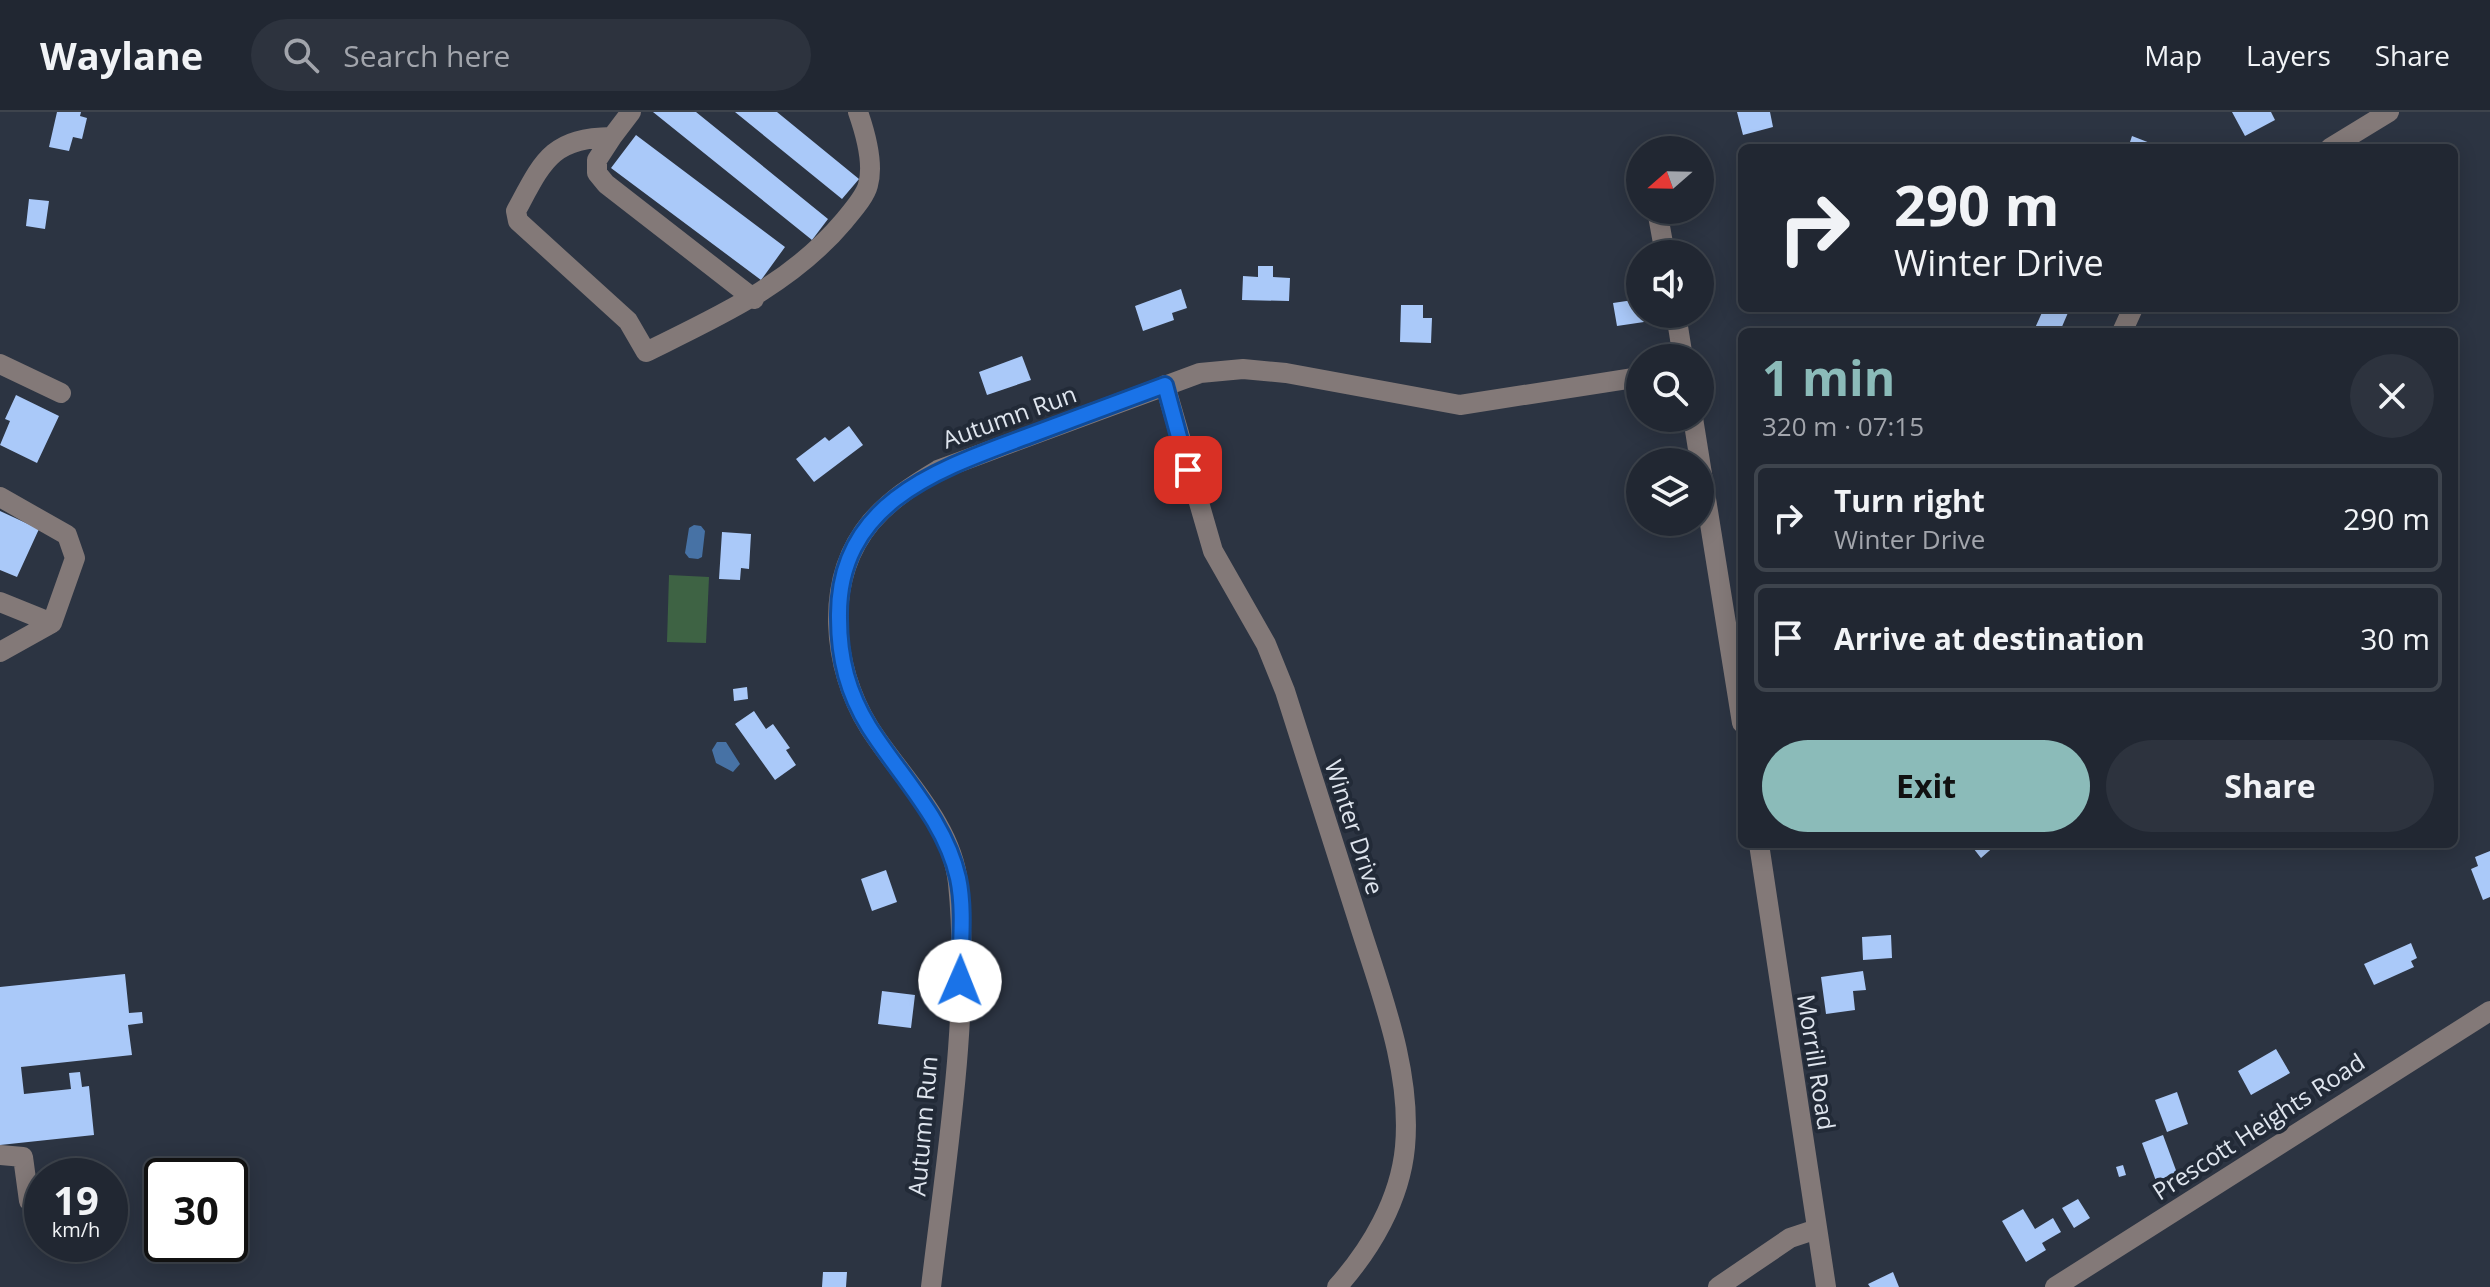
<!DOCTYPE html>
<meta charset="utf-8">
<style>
body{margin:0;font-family:"Open Sans",sans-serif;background:#2d333e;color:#f1f3f6;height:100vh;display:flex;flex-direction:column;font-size:30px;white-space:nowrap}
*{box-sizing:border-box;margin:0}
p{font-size:26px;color:#a2a5ac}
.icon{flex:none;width:44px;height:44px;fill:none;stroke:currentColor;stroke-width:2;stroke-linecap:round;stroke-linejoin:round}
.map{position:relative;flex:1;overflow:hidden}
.panel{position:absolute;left:1738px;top:216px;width:720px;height:520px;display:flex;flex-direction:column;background:#212732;border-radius:12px;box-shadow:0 4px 20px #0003,0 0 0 2px #3e444d}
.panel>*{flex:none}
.top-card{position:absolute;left:1738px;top:32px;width:720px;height:168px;border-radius:12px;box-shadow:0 4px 20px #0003,0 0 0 2px #3e444d;background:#212732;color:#f1f3f6;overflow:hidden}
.needle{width:52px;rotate:250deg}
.tools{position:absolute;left:1626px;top:24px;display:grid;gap:16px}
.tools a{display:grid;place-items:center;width:88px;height:88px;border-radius:50%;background:#212732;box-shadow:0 4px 20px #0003,0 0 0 2px #3e444d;font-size:40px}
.speed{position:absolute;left:24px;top:1046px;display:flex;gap:16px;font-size:40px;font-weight:700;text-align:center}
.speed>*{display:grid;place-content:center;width:104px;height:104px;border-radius:50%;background:#212732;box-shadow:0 4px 20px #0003,0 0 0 2px #3e444d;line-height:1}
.speed small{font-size:20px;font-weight:400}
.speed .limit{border:4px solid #111;border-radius:12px;background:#fff;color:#111}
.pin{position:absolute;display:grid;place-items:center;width:68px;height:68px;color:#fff;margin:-34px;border-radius:16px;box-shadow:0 4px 12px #0006}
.me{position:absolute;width:88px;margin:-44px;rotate:1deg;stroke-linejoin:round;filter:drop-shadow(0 0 6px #0008)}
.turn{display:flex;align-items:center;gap:28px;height:168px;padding:0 24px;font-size:36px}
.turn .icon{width:104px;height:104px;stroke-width:2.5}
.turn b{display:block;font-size:56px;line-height:68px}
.round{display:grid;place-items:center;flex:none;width:84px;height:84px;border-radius:42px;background:#2d333e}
.summary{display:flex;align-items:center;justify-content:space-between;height:136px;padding:0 24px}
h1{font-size:48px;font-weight:700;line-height:60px;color:#8bbbb9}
.cta{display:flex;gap:16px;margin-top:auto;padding:16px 24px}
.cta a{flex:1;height:92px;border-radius:48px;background:#8bbbb9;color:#111;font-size:32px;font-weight:700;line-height:92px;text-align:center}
.cta a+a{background:#2d333e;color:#f1f3f6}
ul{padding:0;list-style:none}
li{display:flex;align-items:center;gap:24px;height:108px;margin:0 16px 12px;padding:0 8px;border:4px solid #3e444d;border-radius:12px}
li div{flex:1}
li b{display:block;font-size:30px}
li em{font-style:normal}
header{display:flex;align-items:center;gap:48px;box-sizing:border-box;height:112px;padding:0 40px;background:#212732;border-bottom:2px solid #3e444d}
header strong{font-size:38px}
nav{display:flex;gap:44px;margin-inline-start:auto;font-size:28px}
.search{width:560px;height:72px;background:#2d333e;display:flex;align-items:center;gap:20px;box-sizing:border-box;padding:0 28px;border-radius:44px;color:#a2a5ac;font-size:30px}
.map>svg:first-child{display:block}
</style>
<header>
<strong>Waylane</strong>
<div class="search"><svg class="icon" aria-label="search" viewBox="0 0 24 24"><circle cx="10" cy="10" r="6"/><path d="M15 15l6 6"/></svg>Search here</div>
<nav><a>Map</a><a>Layers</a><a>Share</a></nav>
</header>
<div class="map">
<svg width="2490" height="1175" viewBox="0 0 2490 1175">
<rect width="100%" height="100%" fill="#2c3442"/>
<path fill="#3e6344" d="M 669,463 L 709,465 L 706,531 L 667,530 Z"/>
<path fill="#4772a5" d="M 694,413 L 701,414 L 705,419 L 702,445 L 698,447 L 689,446 L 685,441 L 689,416 Z
M 717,630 L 726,630 L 740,652 L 733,660 L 716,651 L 712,638 Z"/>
<path fill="#aac9f9" d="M 57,0 L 81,0 L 80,4 L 87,6 L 82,27 L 73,25 L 69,39 L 49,35 Z
M 653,0 L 696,0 L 828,107 L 812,128 Z
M 735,0 L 777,0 L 859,67 L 842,87 Z
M 1737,0 L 1770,0 L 1773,15 L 1743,23 Z
M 2232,0 L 2271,0 L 2275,8 L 2245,24 Z
M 636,23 L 785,135 L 761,168 L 611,56 Z
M 2132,24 L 2163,36 L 2128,36 Z
M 29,87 L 49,89 L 45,117 L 26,114 Z
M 1258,154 L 1273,154 L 1273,165 L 1290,166 L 1289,189 L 1242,188 L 1243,164 L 1258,165 Z
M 1181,177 L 1187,196 L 1172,201 L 1174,208 L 1143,219 L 1135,194 Z
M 1640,187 L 1644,210 L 1617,214 L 1613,191 Z
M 1401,193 L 1423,193 L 1423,206 L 1432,206 L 1431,231 L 1400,230 Z
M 2044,196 L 2070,196 L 2061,217 L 2056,215 L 2053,220 L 2044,220 L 2035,216 Z
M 1022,244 L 1031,268 L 987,283 L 979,260 Z
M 16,283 L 59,304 L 37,351 L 0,333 L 10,309 L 5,307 Z
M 849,314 L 863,333 L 814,370 L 796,347 L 825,325 L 829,329 Z
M 0,399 L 39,417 L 17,465 L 0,458 Z
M 722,420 L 751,422 L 749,457 L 741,456 L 740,468 L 719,467 Z
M 747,575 L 748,587 L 734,589 L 733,577 Z
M 754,599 L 766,617 L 773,612 L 790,636 L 786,638 L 796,653 L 775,668 L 735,612 Z
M 1970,732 L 1997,732 L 1981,746 Z
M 2490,739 L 2490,785 L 2483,788 L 2471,757 L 2478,754 L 2475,745 Z
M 886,758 L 897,790 L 872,799 L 861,767 Z
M 1891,823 L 1892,846 L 1863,848 L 1862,825 Z
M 2411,831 L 2417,846 L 2411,849 L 2414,855 L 2374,873 L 2364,852 Z
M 1863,859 L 1866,878 L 1853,879 L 1855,898 L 1826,902 L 1821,865 Z
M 125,862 L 129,901 L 142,900 L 143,911 L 128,913 L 132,943 L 21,955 L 24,982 L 71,977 L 69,961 L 80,960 L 82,975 L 89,974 L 94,1023 L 0,1033 L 0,875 Z
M 882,879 L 915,883 L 911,916 L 878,912 Z
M 2276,937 L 2290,961 L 2251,983 L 2238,959 Z
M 2177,980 L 2188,1012 L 2167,1020 L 2155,988 Z
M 2163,1023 L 2177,1061 L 2156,1069 L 2142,1031 Z
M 2123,1053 L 2126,1063 L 2119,1065 L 2116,1055 Z
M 2078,1087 L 2090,1106 L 2074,1116 L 2062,1096 Z
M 2023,1097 L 2035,1117 L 2053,1106 L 2061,1120 L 2042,1131 L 2046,1138 L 2026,1150 L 2002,1109 Z
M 823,1160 L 847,1160 L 846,1175 L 822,1175 Z
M 1893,1160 L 1899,1175 L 1870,1175 L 1868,1172 Z"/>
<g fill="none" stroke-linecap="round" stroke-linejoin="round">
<path stroke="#837978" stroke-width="20" d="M 631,0 L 612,25 C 551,26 543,49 516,99 L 518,109 L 628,209 L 646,240 C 719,204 791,172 844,109 C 852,99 865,85 868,73 C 874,52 865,20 858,0
M 612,25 L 597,48 L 597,61 L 606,72 L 754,187
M 2330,36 L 2389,0
M 1657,98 L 1665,142
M 1676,202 L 1683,246
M 2122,220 L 2133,196
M 0,252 L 61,281
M 1165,273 L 1213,439 L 1266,532 L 1285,579 C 1309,654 1333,729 1357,805 C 1380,879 1412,957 1405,1035 C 1400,1088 1371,1137 1337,1175
M 1693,306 L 1742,611
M 0,385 L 67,423 L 75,446 L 52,511 L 0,540
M 0,490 L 52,511
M 1759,732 L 1826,1175
M 0,1043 L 23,1045 L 29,1089
M 931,1175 C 946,1047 971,899 958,771 C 952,711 899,663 869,615 C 832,555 823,468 871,410 C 890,388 913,373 938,358 L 1200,261 L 1243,257 L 1286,261 L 1460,293 L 1640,265
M 1718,1175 L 1790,1126 L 1817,1117
M 2055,1175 L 2490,899"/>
</g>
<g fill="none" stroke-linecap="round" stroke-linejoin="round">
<g stroke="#114b97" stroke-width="20">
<path id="route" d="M 960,869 C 960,836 965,799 958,766 C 945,708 900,664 869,615 C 848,581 839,547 839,506 C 837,390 939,357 1028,324 C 1074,307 1119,290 1165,273 L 1188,358"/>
</g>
<use href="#route" stroke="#1a73e8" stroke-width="14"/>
</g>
<g text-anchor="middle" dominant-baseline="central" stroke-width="8" stroke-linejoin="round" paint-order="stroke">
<g font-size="24" fill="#dfe5ee" stroke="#222a37">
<text transform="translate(1009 304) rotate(-20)">Autumn Run</text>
<text transform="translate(1355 715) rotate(72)">Winter Drive</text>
<text transform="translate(1817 950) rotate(81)">Morrill Road</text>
<text transform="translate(922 1014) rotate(-85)">Autumn Run</text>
<text transform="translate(2258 1014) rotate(-33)">Prescott Heights Road</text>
</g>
</g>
</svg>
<div class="tools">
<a><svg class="needle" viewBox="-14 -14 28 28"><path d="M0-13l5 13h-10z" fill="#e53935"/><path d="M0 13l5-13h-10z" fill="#a2a5ac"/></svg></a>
<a><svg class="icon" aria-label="sound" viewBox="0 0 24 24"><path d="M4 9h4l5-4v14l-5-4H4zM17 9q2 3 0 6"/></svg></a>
<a><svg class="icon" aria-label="search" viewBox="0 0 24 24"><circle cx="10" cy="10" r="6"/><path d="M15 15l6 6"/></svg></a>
<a><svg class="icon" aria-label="layers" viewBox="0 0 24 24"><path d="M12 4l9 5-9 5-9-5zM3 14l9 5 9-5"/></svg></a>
</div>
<div class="speed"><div>19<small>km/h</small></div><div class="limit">30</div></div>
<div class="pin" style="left:1188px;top:358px;background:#d93025"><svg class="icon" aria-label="arrive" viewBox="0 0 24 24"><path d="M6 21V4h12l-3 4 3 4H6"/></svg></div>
<svg class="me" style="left:960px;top:869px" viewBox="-20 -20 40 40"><circle r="19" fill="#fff"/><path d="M0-13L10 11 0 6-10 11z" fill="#1a73e8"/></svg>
<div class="top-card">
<div class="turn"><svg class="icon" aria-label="right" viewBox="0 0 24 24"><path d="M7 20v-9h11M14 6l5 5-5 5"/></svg><div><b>290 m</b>Winter Drive</div></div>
</div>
<section class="panel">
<div class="summary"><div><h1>1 min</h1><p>320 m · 07:15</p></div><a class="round"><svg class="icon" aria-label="close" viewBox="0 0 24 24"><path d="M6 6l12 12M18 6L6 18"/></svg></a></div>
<ul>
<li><svg class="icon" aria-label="right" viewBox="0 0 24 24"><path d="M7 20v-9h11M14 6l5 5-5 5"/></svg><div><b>Turn right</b><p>Winter Drive</p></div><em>290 m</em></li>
<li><svg class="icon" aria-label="arrive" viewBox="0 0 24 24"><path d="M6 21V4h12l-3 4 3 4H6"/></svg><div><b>Arrive at destination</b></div><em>30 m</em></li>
</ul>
<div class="cta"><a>Exit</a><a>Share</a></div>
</section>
</div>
